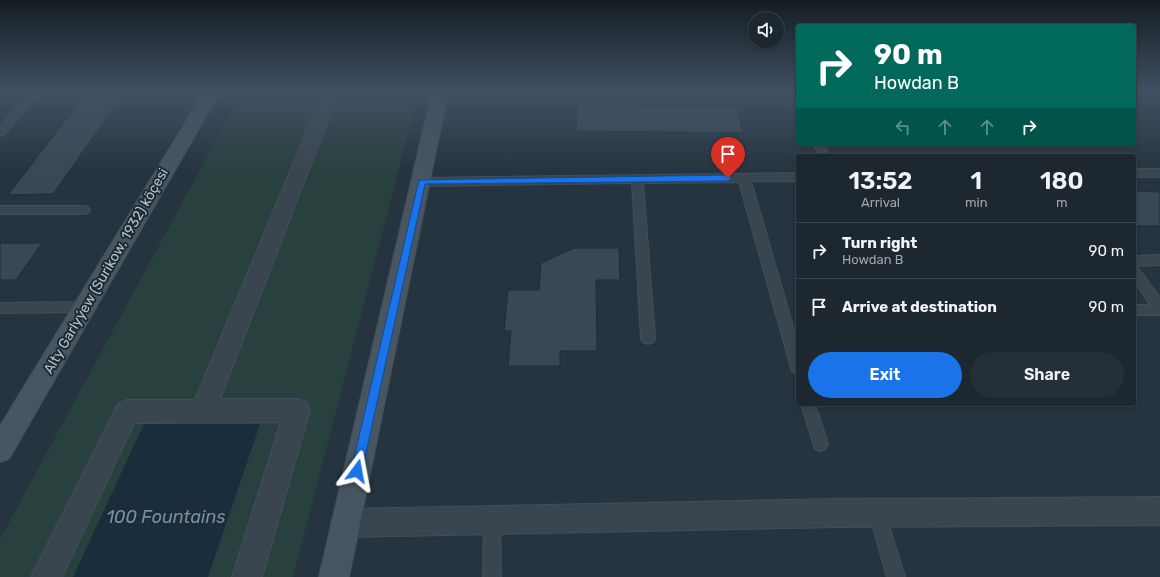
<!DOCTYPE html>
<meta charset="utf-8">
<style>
body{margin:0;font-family:Rubik,sans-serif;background:#252f37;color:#f1f3f6;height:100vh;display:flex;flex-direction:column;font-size:15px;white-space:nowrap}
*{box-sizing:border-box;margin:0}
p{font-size:13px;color:#a0a5aa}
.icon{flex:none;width:22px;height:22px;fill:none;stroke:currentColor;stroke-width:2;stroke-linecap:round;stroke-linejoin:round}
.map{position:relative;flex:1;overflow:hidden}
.details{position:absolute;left:796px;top:154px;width:340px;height:252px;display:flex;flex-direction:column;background:#1c272f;border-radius:4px;box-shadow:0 2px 6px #0003,0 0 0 1px #3a444b}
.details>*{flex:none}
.banner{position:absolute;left:796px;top:24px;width:340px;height:122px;border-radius:4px;box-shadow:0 2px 6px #0003,0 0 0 1px #3a444b;background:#00695c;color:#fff;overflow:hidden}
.fabs{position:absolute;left:748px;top:12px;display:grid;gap:8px}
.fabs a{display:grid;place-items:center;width:36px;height:36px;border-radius:50%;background:#1c272f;box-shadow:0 2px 6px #0003,0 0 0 1px #3a444b;font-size:20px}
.pin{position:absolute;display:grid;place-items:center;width:34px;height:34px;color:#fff;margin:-41px -17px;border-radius:50% 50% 50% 0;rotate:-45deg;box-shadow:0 0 4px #0007}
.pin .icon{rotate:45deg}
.me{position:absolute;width:44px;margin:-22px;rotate:13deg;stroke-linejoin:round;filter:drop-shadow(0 0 3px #0008)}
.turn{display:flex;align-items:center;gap:14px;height:84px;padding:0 12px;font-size:18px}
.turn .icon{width:52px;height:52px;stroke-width:2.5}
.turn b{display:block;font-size:28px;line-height:34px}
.lanes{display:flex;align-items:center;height:38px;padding:0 12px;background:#0003;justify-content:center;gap:20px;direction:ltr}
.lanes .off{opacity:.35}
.eta{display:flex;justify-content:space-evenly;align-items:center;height:68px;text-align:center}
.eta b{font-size:24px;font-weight:600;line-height:28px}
.primary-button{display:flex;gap:8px;margin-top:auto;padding:8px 12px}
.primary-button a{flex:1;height:46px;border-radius:24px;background:#1a73e8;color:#fff;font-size:16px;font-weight:600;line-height:46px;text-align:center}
.primary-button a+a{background:#252f37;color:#f1f3f6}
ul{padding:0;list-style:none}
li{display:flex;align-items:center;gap:12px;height:56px;padding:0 12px;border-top:1px solid #3a444b}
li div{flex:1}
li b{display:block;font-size:15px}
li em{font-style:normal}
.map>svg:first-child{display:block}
</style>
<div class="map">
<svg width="1160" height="577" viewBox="0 0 1160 577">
<rect width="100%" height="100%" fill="#26343f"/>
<path fill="#28403e" d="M 242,92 L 419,92 L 293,577 L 0,577 L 0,539 Z"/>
<path fill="#192d3c" d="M 144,424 L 260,424 L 208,577 L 73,577 Z"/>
<path fill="#384954" stroke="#212d36" d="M 87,92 L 125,92 L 53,194 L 8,195 Z
M 577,105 L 737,107 L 743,133 L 576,131 Z
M 1134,191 L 1160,192 L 1160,226 L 1134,226 Z
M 0,243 L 42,243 L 16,280 L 0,280 Z
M 574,248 L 619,248 L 620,280 L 596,280 L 597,351 L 560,351 L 560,366 L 508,366 L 511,331 L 504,331 L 508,290 L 539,290 L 541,263 Z"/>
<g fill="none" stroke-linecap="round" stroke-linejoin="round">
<g stroke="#434f58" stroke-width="2">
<path id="lane" d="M 31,92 L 41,92 L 4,135 L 0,136 L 0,126 Z
M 814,144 L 824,144 L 829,156 L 819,156 Z
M 1134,169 L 1160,169 L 1160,177 L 1134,177 Z
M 798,173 L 798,181 L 751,181 L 798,344 L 798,374 L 793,372 L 791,368 L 739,182 L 643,183 L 655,338 L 653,342 L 648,344 L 643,342 L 641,338 L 632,183 L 421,186 L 417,185 L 415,182 L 417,179 L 421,178 Z
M 0,206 L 84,206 L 88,207 L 90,210 L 88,213 L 84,214 L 0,214 Z
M 1160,255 L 1160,265 L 1134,266 L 1134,256 Z
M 1134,266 L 1138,268 L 1160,298 L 1160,315 L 1134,315 L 1134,305 L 1150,305 L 1134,281 Z
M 85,302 L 90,303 L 92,307 L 90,311 L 85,312 L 0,313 L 0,303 Z
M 801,404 L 815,404 L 828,444 L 825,449 L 820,451 L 815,449 Z
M 877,505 L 883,507 L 885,513 L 905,577 L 887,577 L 869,513 L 871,507 Z
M 492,512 L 498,514 L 500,520 L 501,577 L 483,577 L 484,520 L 486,514 Z"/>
</g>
<g stroke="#434f58" stroke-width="2">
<path id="street" d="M 323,92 L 339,92 L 220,399 L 297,399 L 306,402 L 310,410 L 262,577 L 232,577 L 281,422 L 134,423 L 62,577 L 31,577 L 118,404 L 127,400 L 195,400 Z
M 1160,497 L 1160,525 L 839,527 L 345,537 L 335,533 L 331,523 L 335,513 L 345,509 L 839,499 Z"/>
</g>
<g stroke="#434f58" stroke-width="2">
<path id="secondary" d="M 204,92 L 220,92 L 9,459 L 0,462 L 0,426 Z
M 432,92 L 448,92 L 349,577 L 319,577 Z"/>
</g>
<use href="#lane" fill="#3a464f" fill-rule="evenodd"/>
<use href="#street" fill="#3a464f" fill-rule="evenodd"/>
<use href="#secondary" fill="#485661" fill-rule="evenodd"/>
</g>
<linearGradient id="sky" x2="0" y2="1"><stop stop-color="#151d23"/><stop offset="0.53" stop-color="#415063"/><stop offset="1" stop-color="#415063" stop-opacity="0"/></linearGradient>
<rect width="1160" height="173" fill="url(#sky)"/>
<path fill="#1a73e8" stroke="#114b97" d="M 728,175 L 732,178 L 728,181 L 425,184 L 362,471 L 361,475 L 357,476 L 353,475 L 351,471 L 419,180 Z"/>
<g text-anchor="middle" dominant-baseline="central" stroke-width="4" stroke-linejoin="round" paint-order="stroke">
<g font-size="14" fill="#b6c1c9" stroke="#1f2b34">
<text transform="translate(106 271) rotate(-60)">Alty Garlyýew (Surikow, 1932) köçesi</text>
</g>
<g font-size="18" font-style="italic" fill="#7091a7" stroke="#1f2b34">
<text x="166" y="517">100 Fountains</text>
</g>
</g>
</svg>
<div class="fabs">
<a><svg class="icon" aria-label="sound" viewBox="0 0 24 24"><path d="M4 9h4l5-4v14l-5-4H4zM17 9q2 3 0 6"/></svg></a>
</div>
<div class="pin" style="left:728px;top:178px;background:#d93025"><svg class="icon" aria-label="arrive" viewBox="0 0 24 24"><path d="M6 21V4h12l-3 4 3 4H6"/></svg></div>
<svg class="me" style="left:357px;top:471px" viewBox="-20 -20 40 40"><path d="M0-17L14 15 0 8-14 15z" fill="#1a73e8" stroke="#fff" stroke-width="4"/></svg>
<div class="banner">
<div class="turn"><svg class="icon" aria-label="right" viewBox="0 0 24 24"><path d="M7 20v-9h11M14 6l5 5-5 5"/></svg><div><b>90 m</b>Howdan B</div></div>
<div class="lanes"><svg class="icon off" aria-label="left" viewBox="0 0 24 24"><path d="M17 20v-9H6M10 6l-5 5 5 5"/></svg><svg class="icon off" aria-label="ahead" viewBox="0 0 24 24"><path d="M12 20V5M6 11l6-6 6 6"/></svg><svg class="icon off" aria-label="ahead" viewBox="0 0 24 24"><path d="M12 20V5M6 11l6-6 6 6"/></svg><svg class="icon" aria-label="right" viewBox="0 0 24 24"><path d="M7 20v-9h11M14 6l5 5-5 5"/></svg></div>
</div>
<section class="details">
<div class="eta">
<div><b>13:52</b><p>Arrival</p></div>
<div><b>1</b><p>min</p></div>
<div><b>180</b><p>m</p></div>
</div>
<ul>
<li><svg class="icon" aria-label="right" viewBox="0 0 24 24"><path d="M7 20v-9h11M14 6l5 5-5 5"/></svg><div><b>Turn right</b><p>Howdan B</p></div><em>90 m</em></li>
<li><svg class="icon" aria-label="arrive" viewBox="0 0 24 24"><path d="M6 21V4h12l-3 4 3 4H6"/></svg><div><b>Arrive at destination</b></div><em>90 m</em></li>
</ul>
<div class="primary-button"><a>Exit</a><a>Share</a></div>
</section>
</div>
